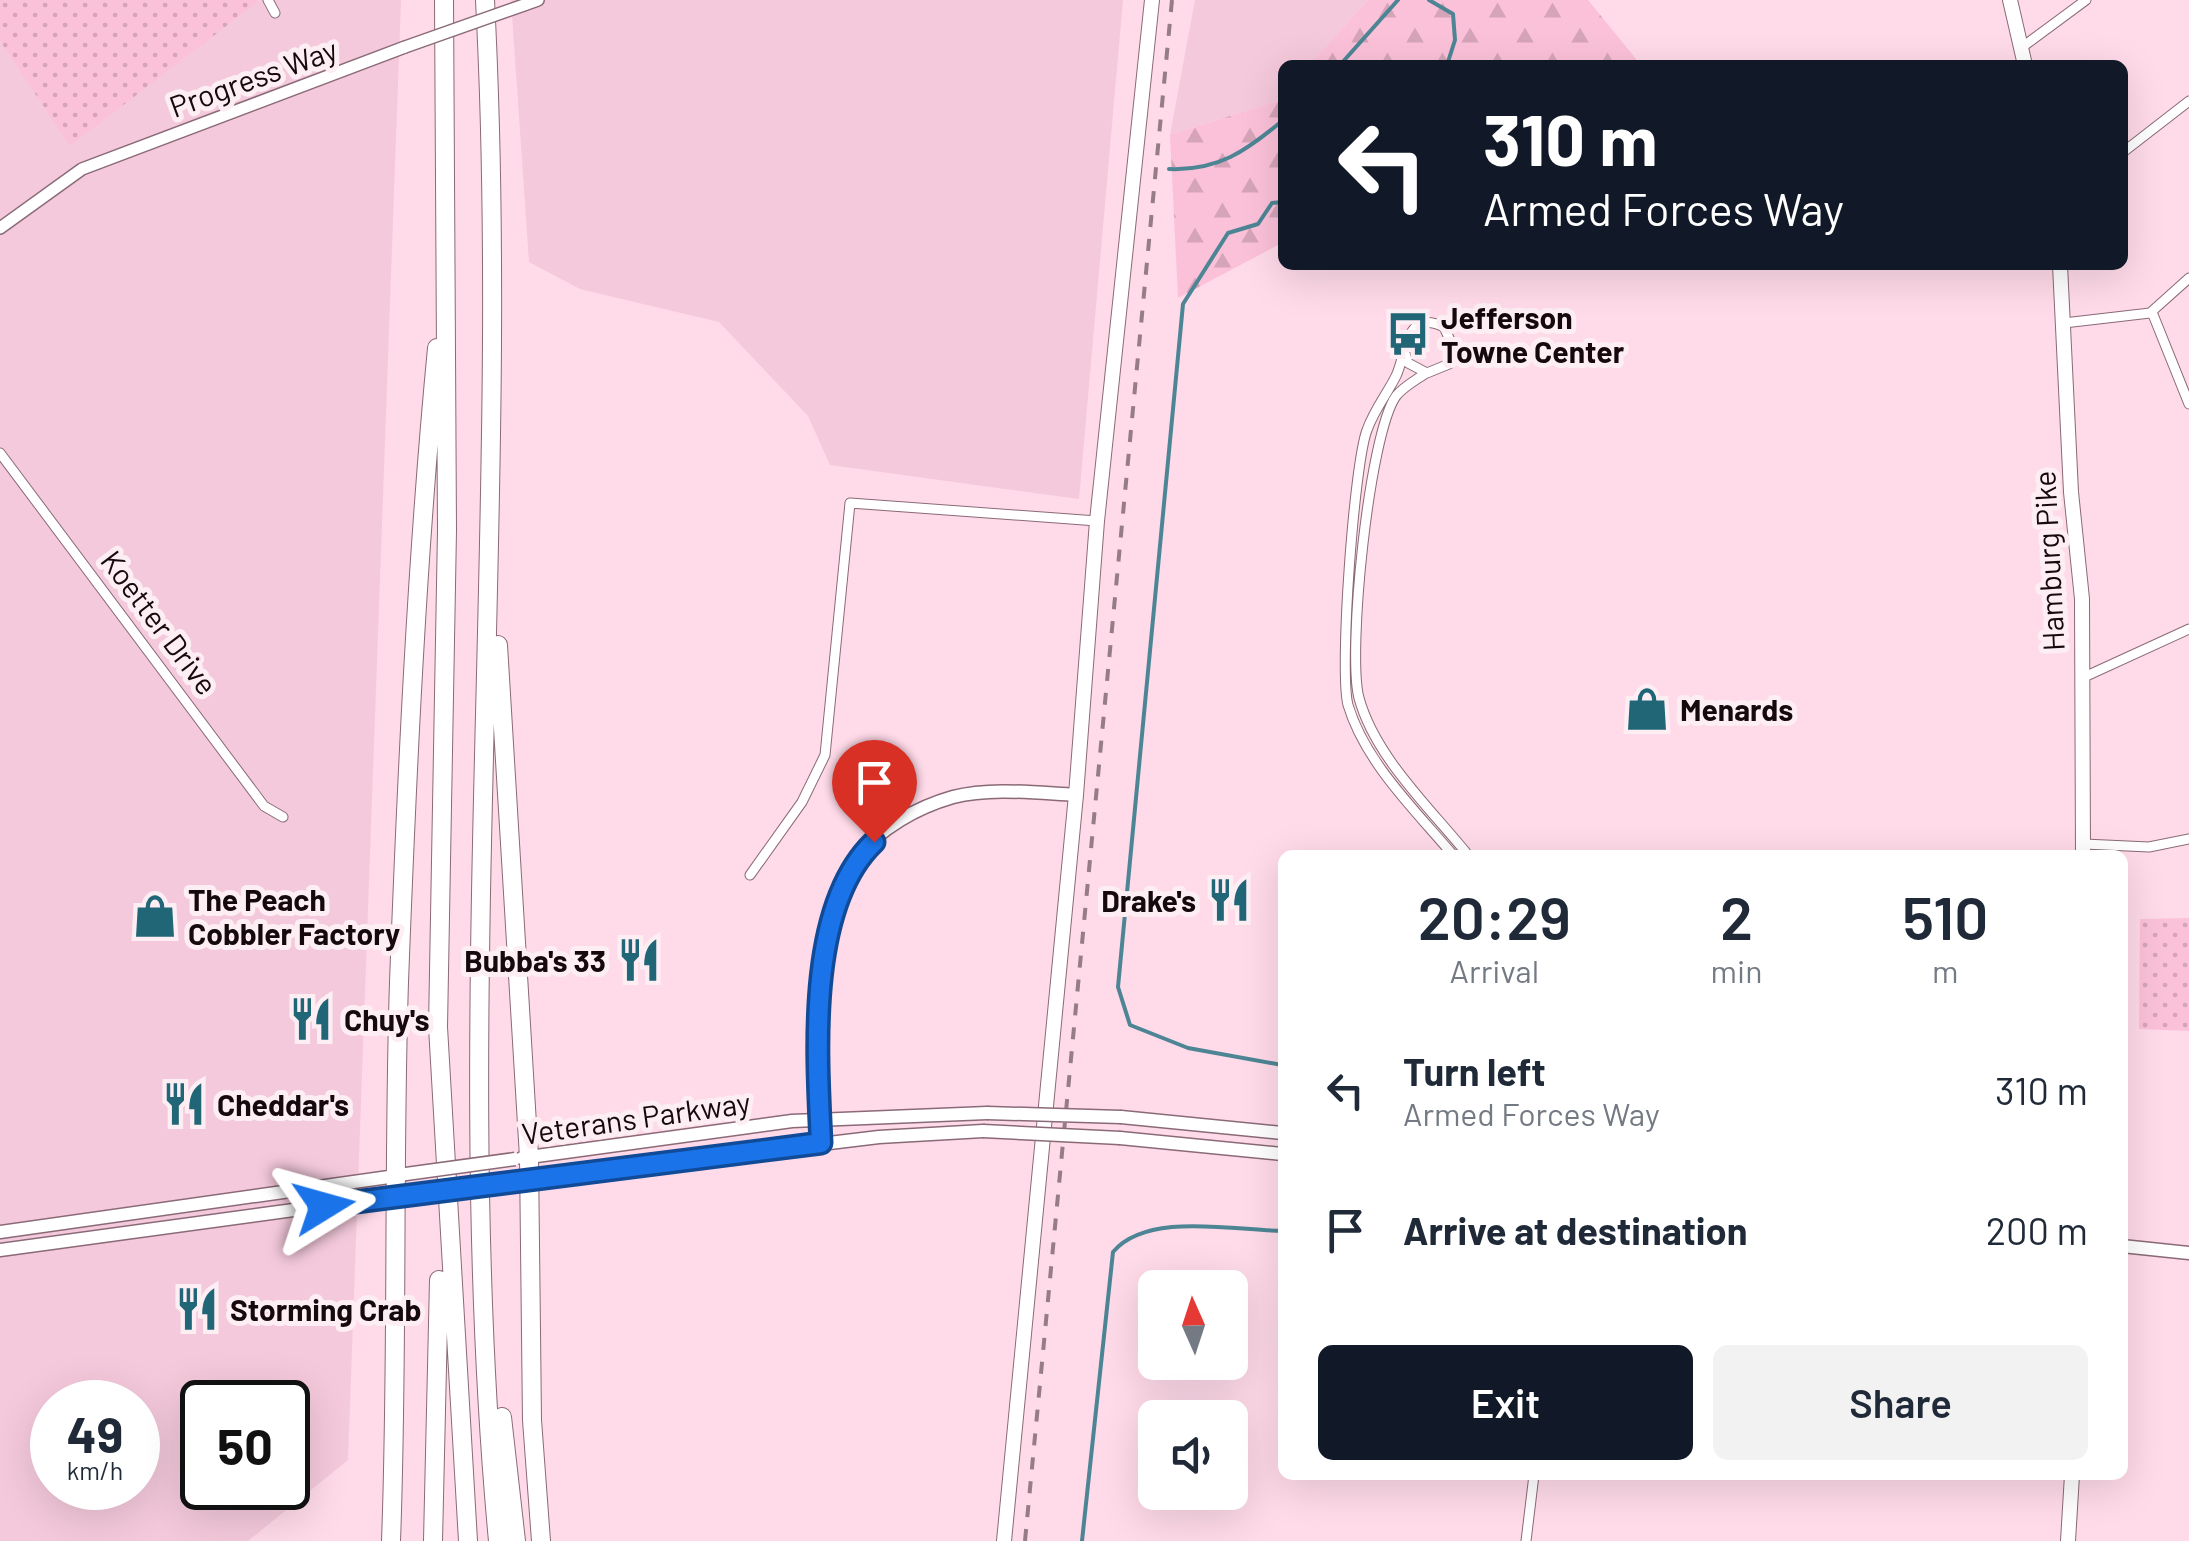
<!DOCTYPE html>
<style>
body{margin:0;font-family:Barlow,sans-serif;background:#f2f2f3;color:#1f2937;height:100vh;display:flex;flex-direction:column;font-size:38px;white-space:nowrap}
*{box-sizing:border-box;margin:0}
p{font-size:32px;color:#747a83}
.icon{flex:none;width:55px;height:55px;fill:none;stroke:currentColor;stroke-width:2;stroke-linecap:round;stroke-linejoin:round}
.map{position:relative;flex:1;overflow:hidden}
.details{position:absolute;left:1278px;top:850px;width:850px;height:630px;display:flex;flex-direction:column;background:#fff;border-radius:15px;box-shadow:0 10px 40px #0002}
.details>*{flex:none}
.banner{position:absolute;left:1278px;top:60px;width:850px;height:210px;border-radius:15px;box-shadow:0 10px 40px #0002;background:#111827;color:#fff;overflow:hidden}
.needle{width:65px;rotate:357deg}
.tools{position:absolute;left:1138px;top:1270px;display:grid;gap:20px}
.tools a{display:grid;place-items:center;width:110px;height:110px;border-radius:15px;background:#fff;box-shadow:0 10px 40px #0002;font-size:50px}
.speed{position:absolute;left:30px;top:1380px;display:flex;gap:20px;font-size:50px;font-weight:700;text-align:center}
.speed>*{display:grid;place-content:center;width:130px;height:130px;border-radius:50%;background:#fff;box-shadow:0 10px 40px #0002;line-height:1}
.speed small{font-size:25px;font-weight:400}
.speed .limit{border:5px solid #111;border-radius:15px;background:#fff;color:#111}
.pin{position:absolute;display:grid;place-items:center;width:85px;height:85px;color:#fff;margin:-102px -42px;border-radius:50% 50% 50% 0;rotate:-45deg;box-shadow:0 0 10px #0007}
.pin .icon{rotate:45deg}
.me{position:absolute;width:110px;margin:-55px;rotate:82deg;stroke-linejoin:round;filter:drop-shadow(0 0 8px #0008)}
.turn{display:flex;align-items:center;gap:35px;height:210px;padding:0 40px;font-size:45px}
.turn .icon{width:130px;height:130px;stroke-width:2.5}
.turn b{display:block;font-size:70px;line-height:85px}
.eta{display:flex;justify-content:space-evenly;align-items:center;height:170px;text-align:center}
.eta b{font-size:60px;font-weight:600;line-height:70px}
.cta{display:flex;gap:20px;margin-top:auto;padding:20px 40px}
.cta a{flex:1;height:115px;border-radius:15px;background:#111827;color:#fff;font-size:40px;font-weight:600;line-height:115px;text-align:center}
.cta a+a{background:#f2f2f3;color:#1f2937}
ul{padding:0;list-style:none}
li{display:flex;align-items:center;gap:30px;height:140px;padding:0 40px}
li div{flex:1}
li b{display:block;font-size:38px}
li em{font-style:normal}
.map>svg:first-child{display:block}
</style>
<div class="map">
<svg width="2189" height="1541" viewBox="0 0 2189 1541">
<defs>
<pattern id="grass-dots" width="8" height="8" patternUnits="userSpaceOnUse" patternTransform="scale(2.5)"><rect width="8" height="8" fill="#fbc1d9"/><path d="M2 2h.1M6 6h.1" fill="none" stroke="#d6a4b9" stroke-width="1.8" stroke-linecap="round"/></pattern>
<pattern id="forest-firs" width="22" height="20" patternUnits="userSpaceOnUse" patternTransform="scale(2.5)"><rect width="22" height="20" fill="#fbc1d9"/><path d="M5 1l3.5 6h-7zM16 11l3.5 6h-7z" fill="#d6a4b9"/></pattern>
</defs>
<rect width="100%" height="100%" fill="#ffdae9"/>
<path fill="#f4c9db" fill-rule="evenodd" d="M 260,0 L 401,0 L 348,1460 L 248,1541 L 0,1541 L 0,41 L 70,145 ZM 52,1402 L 138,1402 L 138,1488 L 52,1488 ZM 202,1402 L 288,1402 L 288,1488 L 202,1488 Z
M 511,0 L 1123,0 L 1079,499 L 830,465 L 808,416 L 719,322 L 580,289 L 529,262 Z
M 1195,0 L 1368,0 L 1309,65 L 1282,65 L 1282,94 L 1277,101 L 1170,135 Z"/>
<path fill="url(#grass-dots)" d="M 0,0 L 258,0 L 259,1 L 70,146 L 0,41 Z
M 2189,918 L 2189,1031 L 2139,1029 L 2140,919 Z"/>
<path fill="url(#forest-firs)" d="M 1368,0 L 1588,0 L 1641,65 L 1309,65 Z
M 1282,94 L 1282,243 L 1178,298 L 1170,135 L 1277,101 Z"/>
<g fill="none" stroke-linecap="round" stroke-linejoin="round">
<path stroke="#4d8595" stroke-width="4" d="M 1429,0 L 1453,14 L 1455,40 L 1447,65
M 1340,65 L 1398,0
M 1169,169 C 1218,171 1246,151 1282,121
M 1282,202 L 1272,203 L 1258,224 L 1228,233 L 1183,304 L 1118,987 L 1130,1025 L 1188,1048 L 1282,1065
M 1082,1541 L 1113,1252 C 1147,1212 1232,1230 1282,1231"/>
<g stroke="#8a6a77" stroke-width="11">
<path id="minor" d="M 268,0 L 275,13
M 2021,48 L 2086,0
M 2122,153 L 2189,101
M 2152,312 L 2189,404
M 2064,323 L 2150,313 L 2189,278
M 1404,350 L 1408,363 L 1427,373 L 1449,364 L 1454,349 L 1444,327 C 1405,308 1407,353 1396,376 C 1387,394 1374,410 1367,430 C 1354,464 1339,671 1348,705 C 1365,762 1415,810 1453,855
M 1426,373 C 1416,380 1403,387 1396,396 C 1369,434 1347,653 1359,698 C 1375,757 1431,809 1468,855
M 0,453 L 264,806 L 283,817
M 2082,678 L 2189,629
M 2084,844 L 2149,847 L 2189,839
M 750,875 L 802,802 L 825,755 L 850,503 L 1097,521
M 1526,1541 L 1534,1475"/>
</g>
<g stroke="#8a6a77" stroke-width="14">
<path id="tertiary" d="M 524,5 L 538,0
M 0,228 L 82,169 L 405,47"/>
</g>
<g stroke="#8a6a77" stroke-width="15">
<path id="secondary" d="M 1121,1117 L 1282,1133
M 1120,1138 L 1282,1154
M 821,1143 C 817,1063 808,926 857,858 C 879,828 918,807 953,797 C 991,787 1037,793 1076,795
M 522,1158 L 792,1121 L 987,1113
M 523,1180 L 879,1137 L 983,1131
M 0,1232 L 403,1175
M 2122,1246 L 2189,1253
M 0,1250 L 404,1195"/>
</g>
<g stroke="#8a6a77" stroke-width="16">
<path id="primary" d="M 2010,0 L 2025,65
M 2060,265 L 2071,492 L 2082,599 L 2083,855
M 1004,1541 L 1076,795 L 1097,521 L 1152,0
M 2068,1541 L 2072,1475"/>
</g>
<g stroke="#8a6a77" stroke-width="20">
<path id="motorway" d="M 444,0 L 447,530 L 438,1027 L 468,1541
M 485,0 C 512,513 450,1029 498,1541
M 498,645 L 529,1157 L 532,1420 L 541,1541
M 502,1417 L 516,1541
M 391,1541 C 398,1355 393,1168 399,982 C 407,770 417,558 437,348
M 433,1541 L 439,1280"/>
</g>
<use href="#minor" stroke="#fff" stroke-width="9"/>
<use href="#tertiary" stroke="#fff" stroke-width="11"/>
<use href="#secondary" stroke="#fff" stroke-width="12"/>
<use href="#primary" stroke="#fff" stroke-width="14"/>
<use href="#motorway" stroke="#fff" stroke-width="18"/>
<path stroke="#967c86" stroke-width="4" stroke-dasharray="12 12" stroke-linecap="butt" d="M 1025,1541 L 1172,0"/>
<g stroke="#8a6a77" stroke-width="14" stroke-linecap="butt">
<path id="tertiary-bridge" d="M 405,47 L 524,5"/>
</g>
<g stroke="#8a6a77" stroke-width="15" stroke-linecap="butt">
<path id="secondary-bridge" d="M 987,1113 L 1121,1117
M 983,1131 L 1120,1138
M 406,1174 L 515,1159
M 406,1195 L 516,1181"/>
</g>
<use href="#tertiary-bridge" stroke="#fff" stroke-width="11"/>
<use href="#secondary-bridge" stroke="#fff" stroke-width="12"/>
</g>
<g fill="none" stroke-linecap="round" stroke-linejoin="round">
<g stroke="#114b97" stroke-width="25">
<path id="route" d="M 324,1206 L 821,1143 C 817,1055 806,907 874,842"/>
</g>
<use href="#route" stroke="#1a73e8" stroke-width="18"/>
</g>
<defs>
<g id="bus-bare" transform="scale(3.45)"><path d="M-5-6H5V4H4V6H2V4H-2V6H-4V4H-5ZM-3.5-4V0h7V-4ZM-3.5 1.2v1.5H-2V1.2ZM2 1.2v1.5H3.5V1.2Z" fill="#206676" stroke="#fdeef4" stroke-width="2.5" paint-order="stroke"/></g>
<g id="shop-bare" transform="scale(3.45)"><path d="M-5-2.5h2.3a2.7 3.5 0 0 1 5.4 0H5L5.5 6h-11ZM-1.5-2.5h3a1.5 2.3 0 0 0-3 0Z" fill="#206676" stroke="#fdeef4" stroke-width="2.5" paint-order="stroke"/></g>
<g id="restaurant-bare" transform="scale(3.45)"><path d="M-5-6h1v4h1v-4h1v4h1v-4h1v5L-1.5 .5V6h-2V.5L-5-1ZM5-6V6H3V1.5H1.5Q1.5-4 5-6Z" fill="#206676" stroke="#fdeef4" stroke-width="2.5" paint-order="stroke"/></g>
</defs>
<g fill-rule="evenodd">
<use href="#bus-bare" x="1408" y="334"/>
<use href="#shop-bare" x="1647" y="709"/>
<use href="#restaurant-bare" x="1229" y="900"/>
<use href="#shop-bare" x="155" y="916"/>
<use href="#restaurant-bare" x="639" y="960"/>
<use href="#restaurant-bare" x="311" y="1019"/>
<use href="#restaurant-bare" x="184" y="1104"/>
<use href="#restaurant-bare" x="197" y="1309"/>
</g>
<g text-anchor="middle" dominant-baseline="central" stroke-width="10" stroke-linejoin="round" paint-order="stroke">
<g font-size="30" fill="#15090e" stroke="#fdeef4">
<text transform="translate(253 77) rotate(-20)">Progress Way</text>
<text transform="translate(2048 561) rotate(-93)">Hamburg Pike</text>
<text transform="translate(160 622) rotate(53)">Koetter Drive</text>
<text transform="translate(636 1117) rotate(-8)">Veterans Parkway</text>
</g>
<g font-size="30" font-weight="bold" fill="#15090e" stroke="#fdeef4" text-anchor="start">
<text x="1441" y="317">Jefferson<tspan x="1441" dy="34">Towne Center</tspan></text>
<text x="1680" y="709">Menards</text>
<text x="188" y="899">The Peach<tspan x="188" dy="34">Cobbler Factory</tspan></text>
<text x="1196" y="900" text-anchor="end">Drake's</text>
<text x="606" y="960" text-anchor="end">Bubba's 33</text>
<text x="344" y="1019">Chuy's</text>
<text x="217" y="1104">Cheddar's</text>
<text x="230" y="1309">Storming Crab</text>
</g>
</g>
</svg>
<div class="tools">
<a><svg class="needle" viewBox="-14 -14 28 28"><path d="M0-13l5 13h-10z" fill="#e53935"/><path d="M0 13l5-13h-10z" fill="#747a83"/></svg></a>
<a><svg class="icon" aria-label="sound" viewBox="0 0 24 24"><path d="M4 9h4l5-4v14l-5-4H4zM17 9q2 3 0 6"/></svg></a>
</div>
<div class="speed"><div>49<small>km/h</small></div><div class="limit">50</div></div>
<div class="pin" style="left:874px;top:842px;background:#d93025"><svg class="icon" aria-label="arrive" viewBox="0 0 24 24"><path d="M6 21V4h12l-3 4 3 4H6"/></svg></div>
<svg class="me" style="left:324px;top:1206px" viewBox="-20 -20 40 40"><path d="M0-17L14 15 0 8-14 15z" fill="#1a73e8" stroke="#fff" stroke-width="4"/></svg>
<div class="banner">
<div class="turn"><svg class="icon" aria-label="left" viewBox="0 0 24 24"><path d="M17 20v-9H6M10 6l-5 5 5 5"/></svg><div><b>310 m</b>Armed Forces Way</div></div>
</div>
<section class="details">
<div class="eta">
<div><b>20:29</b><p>Arrival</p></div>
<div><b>2</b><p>min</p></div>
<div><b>510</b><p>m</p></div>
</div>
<ul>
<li><svg class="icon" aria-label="left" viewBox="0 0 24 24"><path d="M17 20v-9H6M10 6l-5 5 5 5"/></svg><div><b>Turn left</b><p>Armed Forces Way</p></div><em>310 m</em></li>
<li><svg class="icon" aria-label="arrive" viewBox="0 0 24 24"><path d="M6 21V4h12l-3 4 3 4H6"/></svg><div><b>Arrive at destination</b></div><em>200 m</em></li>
</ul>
<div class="cta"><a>Exit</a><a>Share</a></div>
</section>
</div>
